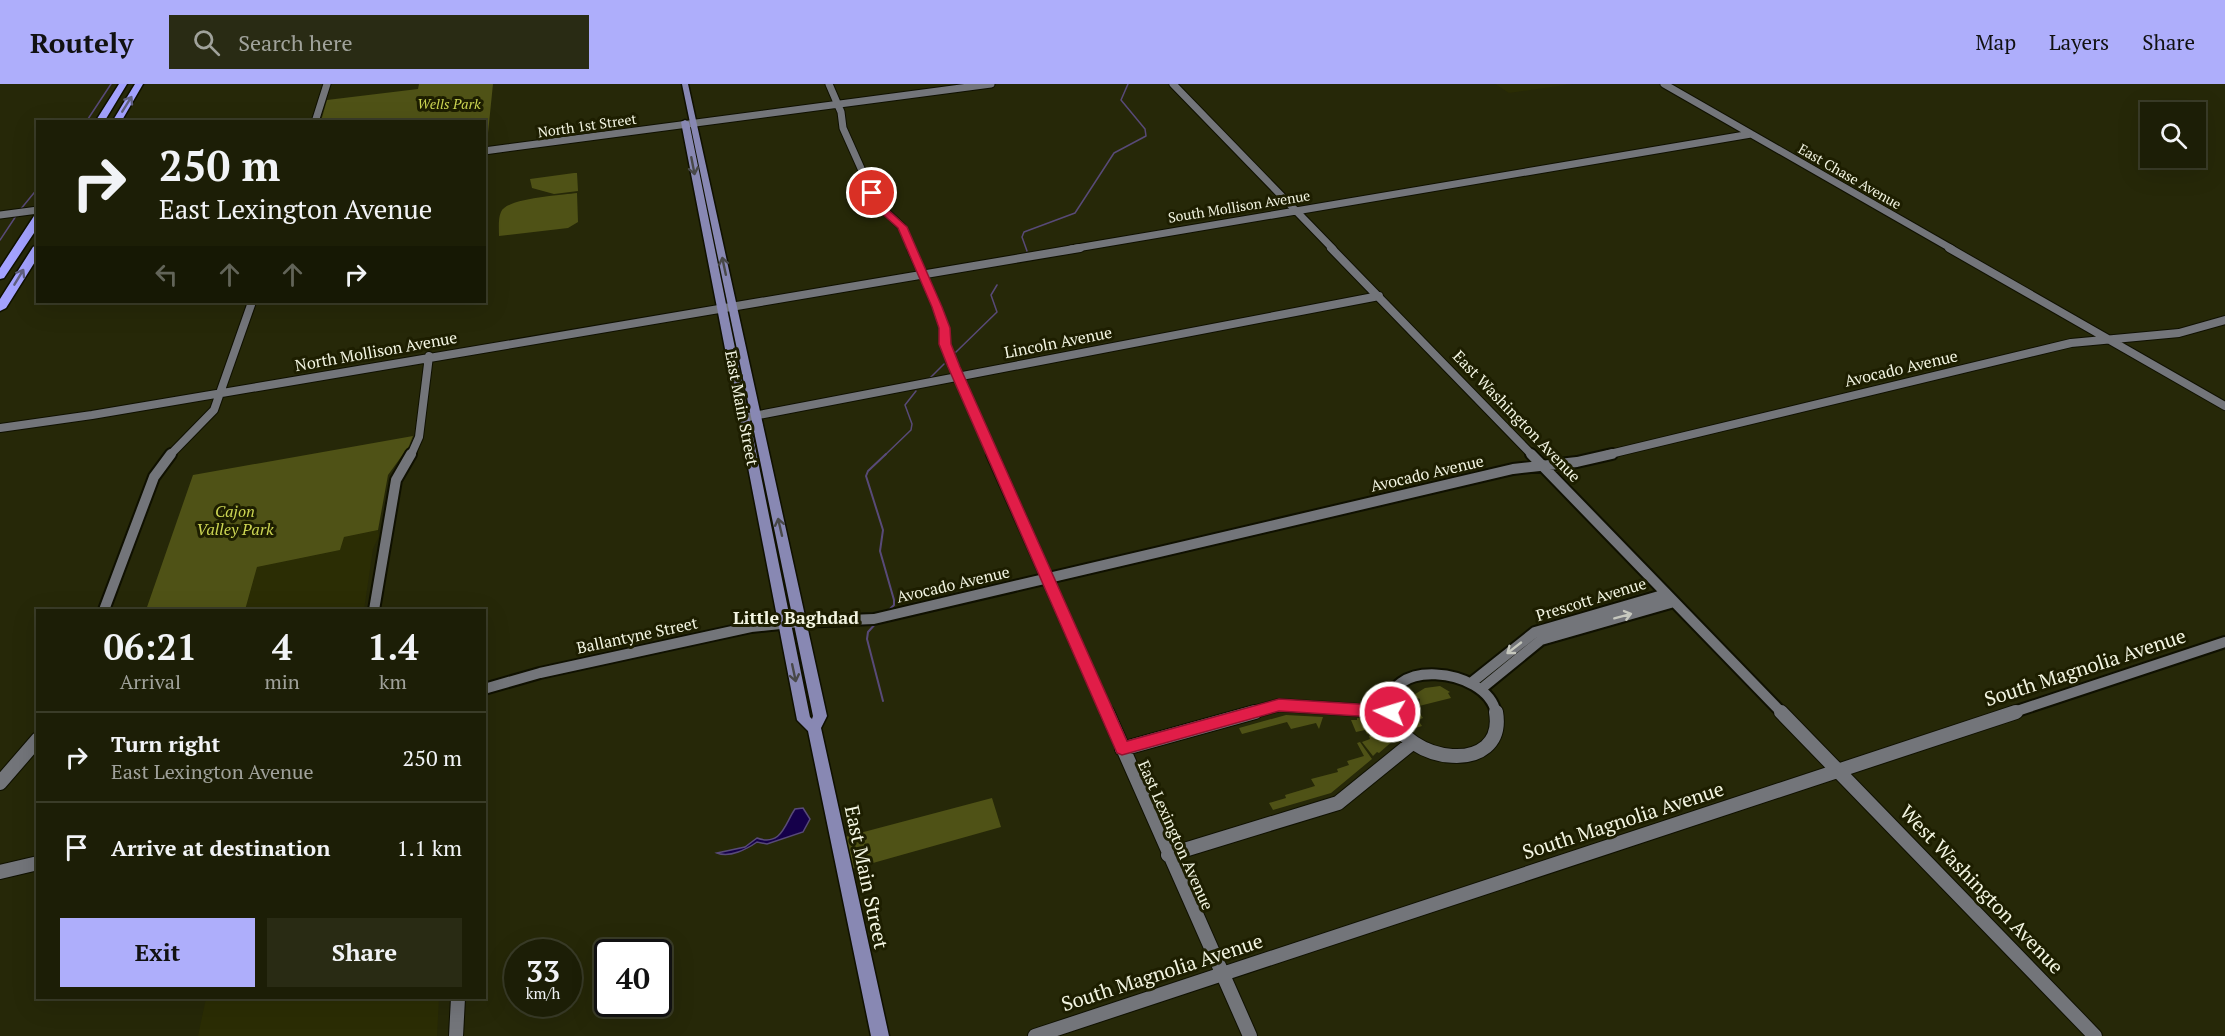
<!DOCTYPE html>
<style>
body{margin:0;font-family:"PT Serif",serif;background:#292b14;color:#f1f3f6;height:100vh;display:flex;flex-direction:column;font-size:22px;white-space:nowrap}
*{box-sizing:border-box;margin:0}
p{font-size:20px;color:#a0a29b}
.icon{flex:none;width:33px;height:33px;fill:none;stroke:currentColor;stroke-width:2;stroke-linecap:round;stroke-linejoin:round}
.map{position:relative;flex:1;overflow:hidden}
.side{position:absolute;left:36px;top:525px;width:450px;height:390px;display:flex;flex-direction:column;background:#1c1e06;border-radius:0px;box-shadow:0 6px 24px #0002,0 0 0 2px #3a3c28}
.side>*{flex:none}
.top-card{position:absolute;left:36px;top:36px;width:450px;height:183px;border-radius:0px;box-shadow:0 6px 24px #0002,0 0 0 2px #3a3c28;background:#1c1e06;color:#f1f3f6;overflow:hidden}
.buttons{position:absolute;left:2140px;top:18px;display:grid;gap:12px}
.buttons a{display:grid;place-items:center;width:66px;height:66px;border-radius:0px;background:#1c1e06;box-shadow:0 6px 24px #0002,0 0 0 2px #3a3c28;font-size:30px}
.speed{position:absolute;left:504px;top:855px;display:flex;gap:12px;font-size:30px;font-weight:700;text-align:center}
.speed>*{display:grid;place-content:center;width:78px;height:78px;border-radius:50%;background:#1c1e06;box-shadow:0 6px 24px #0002,0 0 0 2px #3a3c28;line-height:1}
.speed small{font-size:15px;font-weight:400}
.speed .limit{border:3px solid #111;border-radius:9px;background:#fff;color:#111}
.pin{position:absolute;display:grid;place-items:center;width:51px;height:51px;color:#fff;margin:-26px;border:3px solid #fff;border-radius:50%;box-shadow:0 2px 6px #0007}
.me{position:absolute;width:66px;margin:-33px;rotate:275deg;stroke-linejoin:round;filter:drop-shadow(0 0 4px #0008)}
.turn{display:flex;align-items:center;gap:21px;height:126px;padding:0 24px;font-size:27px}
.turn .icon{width:78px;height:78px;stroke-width:2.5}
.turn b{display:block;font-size:42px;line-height:51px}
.lanes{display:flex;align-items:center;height:57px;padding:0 24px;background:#0003;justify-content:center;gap:30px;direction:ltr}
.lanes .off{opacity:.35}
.eta{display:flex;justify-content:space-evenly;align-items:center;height:102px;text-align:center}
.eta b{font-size:36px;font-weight:600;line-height:42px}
.button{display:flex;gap:12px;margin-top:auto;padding:12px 24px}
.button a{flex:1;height:69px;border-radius:0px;background:#aeaefb;color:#111;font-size:24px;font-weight:600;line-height:69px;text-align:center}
.button a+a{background:#292b14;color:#f1f3f6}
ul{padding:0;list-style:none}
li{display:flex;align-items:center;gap:18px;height:90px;padding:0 24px;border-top:2px solid #3a3c28}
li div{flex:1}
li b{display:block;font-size:22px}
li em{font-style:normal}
header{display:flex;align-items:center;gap:36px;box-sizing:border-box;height:84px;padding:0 30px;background:#aeaefb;color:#111}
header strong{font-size:28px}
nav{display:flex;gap:33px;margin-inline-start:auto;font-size:21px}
.search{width:420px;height:54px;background:#292b14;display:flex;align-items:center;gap:15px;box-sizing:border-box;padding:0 21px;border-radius:0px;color:#a0a29b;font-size:22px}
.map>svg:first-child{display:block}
</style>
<header>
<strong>Routely</strong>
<div class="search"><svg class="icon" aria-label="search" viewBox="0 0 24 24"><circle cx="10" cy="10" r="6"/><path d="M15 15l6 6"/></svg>Search here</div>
<nav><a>Map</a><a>Layers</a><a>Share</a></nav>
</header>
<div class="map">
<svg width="2225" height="952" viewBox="0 0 2225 952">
<rect width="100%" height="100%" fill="#262808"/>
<path fill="#2b2d04" d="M 1495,0 L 1573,0 L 1509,9 Z
M 378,446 L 379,452 L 373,465 L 364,526 L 245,526 L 257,483 L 340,466 L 344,453 Z
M 206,914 L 439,914 L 437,952 L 198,952 Z"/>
<path fill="#4f5216" d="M 419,0 L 493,0 L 488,49 L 485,50 L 484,38 L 321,37 L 327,16 L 418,5 Z
M 574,89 L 577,89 L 578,107 L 554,110 L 532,104 L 530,95 Z
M 577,109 L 578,138 L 568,144 L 499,152 C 499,145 498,134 501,128 C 506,114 562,111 577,109 Z
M 413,352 L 409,362 L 388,391 L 378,446 L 344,453 L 340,466 L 257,483 L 245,526 L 146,526 L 193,391 Z
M 1440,602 L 1450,608 L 1448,609 L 1451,614 L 1419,622 L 1420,615 L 1412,612 L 1425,604 Z
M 1400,620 L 1417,625 L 1423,634 L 1418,636 L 1422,642 L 1409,646 L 1401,633 Z
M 1286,631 L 1323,633 L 1319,645 L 1316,639 L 1291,645 L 1287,638 L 1242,650 L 1239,644 Z
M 1357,634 C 1376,635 1387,636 1395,655 L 1379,669 L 1377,668 L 1373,672 L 1362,658 L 1370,655 L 1369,652 L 1375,652 L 1376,649 L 1372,647 L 1367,650 L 1365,646 L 1356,648 L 1351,636 L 1357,636 Z
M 1360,658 L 1372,675 L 1331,709 L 1273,726 L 1269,719 L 1286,714 L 1285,711 L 1315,702 L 1311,695 L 1338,688 L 1337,685 L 1349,681 L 1347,677 L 1364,672 L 1357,659 Z
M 992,714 L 1001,743 L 848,786 L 841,754 Z"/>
<path fill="#15004a" stroke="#584a78" stroke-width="1.5" d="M 803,724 L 810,735 L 803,748 L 767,760 L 757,758 C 747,765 730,774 717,769 L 745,763 L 757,754 C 782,763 785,739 795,725 Z"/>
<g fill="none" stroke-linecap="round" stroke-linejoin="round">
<path stroke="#584a78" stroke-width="1.5" d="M 86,38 L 111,0
M 20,126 L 38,104
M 0,156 L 16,132
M 1027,167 L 1022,153 L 1024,148 L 1075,129 L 1114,69 L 1146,52 L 1145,45 L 1121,16 L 1128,0
M 956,268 L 997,228 L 991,211 L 997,201
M 929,295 L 944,280
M 885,371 L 911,346 L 912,340 L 905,321 L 916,307"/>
<path stroke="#584a78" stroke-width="2" d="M 886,370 L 868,387 L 866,392 L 883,446 L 880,467 L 894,516 L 894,521 L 887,528
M 877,538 L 868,548 L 867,555 L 883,617"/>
<g stroke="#0f1000" stroke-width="9">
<path id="secondary-far3" d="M 829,0 L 841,28 L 843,44 L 872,109 L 881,123 L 902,143 L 912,165
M 1173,0 L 1333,165
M 1664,0 L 1952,165
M 315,38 L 327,0
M 484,67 L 991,0
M 0,131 L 38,126
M 1071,165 L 1751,50"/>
</g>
<g stroke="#0f1000" stroke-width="10">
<path id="secondary-far2" d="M 911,164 L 937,223 L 944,244 L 945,260 L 954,283 L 993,371
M 1331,164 L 1532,371
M 1949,164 L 2225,322
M 743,334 L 1379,212
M 0,344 L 92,331 L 1080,164
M 170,371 L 214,326 L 252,218
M 411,371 L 419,353 L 429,272
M 1606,371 L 2071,259 L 2179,249 L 2225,236"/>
</g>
<g stroke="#0f1000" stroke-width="14">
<path id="secondary-far1" d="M 992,370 L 1107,629
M 1531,370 L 1782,629
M 104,526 L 154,393 L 171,370
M 374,526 L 396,396 L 411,370
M 1471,599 L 1535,548 L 1666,510
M 484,605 L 540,589 L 751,543 L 799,538 L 874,535 L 1513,385 L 1577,378 L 1612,370
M 1481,605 L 1541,556 L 1674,518
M 1250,629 L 1279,621 L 1390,628
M 1391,629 C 1379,573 1487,582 1496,629
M 2011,629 L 2225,558"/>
</g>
<g stroke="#0f1000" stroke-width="16">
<path id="secondary" d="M 1107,628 L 1250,952
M 1386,628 L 1390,628
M 1391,628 C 1403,680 1507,693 1496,628
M 1781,628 L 2095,952
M 1122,665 L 1255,628
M 0,699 L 38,655
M 1168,771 L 1338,719 L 1412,659
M 0,788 L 38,779
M 456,952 L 458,914
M 1035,952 L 2016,628"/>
</g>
<g stroke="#0f1000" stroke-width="3">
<path id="primary" d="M 682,0 L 688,0 L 827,632 L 821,644 L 889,952 L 871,952 L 808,647 L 797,636 L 681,38 L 685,36 L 689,38 L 810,633 L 812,635 L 813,632 Z"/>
</g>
<g stroke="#0f1000" stroke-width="3">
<path id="highway" d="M 119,0 L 127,0 L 104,38 L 95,38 Z
M 135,0 L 143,0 L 121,38 L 112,38 Z
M 38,131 L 38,143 L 4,194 L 0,195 L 0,184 L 34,132 Z
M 38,160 L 38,173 L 6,224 L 0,227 L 0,215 L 33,163 Z"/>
</g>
<use href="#secondary-far3" stroke="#73757a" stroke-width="7"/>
<use href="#secondary-far2" stroke="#73757a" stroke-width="8"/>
<use href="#secondary-far1" stroke="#73757a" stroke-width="10"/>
<use href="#secondary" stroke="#73757a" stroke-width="14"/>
<use href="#primary" fill="#8888b3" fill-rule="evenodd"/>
<use href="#highway" fill="#a3a2ff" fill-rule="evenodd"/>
</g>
<defs><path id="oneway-shaft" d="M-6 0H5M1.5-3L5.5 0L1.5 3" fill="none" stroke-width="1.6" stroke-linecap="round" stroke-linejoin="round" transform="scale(1.5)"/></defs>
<g stroke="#606080">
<use href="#oneway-shaft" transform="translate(127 20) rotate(-58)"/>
<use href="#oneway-shaft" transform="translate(19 193) rotate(-59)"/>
</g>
<g stroke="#484848">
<use href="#oneway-shaft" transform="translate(693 82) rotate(79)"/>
<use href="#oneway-shaft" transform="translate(724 182) rotate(-102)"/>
<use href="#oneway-shaft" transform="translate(780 443) rotate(-103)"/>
<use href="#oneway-shaft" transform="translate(794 589) rotate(78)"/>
</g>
<g stroke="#c6c8be">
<use href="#oneway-shaft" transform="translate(1623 532) rotate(-15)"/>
<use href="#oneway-shaft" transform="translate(1514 564) rotate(142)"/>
</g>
<path fill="#e11d48" stroke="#92132f" stroke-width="1.5" d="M 868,107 L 875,107 L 884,122 L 907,143 L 942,223 L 950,244 L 951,260 L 960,283 L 1127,657 L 1279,615 L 1390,622 L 1395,624 L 1398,628 L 1395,632 L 1390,634 L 1279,627 L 1122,671 L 1117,669 L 948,283 L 939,260 L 939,244 L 932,223 L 898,144 L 877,125 L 867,109 Z"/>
<g text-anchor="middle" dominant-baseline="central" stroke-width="6" stroke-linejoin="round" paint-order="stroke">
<g font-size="14" font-style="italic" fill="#ccd552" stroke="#1d1e00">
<text x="449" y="19">Wells Park</text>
</g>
<g font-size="14" fill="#f3f5e2" stroke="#1d1e00">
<text transform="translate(587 41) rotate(-8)">North 1st Street</text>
<text transform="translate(1850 92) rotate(30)">East Chase Avenue</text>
<text transform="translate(1239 122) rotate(-9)">South Mollison Avenue</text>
</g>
<g font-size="16" fill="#f3f5e2" stroke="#1d1e00">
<text transform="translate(1058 258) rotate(-11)">Lincoln Avenue</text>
<text transform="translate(376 267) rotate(-10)">North Mollison Avenue</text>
<text transform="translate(1901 284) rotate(-13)">Avocado Avenue</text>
<text transform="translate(742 324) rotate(79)">East Main Street</text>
<text transform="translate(1517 332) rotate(46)">East Washington Avenue</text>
<text transform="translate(1427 389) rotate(-13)">Avocado Avenue</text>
<text transform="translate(953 500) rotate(-13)">Avocado Avenue</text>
<text transform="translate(1591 515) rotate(-17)">Prescott Avenue</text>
<text transform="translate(637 551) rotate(-12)">Ballantyne Street</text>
<text transform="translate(1176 751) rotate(66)">East Lexington Avenue</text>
</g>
<g font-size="16" font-style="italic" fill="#ccd552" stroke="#1d1e00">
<text x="235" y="427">Cajon<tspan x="235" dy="18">Valley Park</tspan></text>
</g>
<g font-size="18" font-weight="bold" fill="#f3f5e2" stroke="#1d1e00">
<text x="796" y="533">Little Baghdad</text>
</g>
<g font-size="20" fill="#f3f5e2" stroke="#1d1e00">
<text transform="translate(2085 583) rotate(-18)">South Magnolia Avenue</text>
<text transform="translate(1623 736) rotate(-18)">South Magnolia Avenue</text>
<text transform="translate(867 793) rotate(78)">East Main Street</text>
<text transform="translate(1982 805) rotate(46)">West Washington Avenue</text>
<text transform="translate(1162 888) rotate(-18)">South Magnolia Avenue</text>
</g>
</g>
</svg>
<div class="buttons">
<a><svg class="icon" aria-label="search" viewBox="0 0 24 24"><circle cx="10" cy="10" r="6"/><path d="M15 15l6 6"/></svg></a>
</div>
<div class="speed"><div>33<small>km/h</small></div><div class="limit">40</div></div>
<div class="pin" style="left:872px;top:109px;background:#d93025"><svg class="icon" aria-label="arrive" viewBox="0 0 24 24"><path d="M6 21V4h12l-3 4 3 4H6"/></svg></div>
<svg class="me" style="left:1390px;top:628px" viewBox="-20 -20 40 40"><circle r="17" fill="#e11d48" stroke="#fff" stroke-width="3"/><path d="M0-11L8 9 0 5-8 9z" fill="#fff"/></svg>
<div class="top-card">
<div class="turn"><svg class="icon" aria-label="right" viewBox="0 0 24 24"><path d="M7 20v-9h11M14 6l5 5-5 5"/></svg><div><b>250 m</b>East Lexington Avenue</div></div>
<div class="lanes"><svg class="icon off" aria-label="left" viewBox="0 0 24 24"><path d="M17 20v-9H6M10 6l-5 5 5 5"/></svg><svg class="icon off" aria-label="ahead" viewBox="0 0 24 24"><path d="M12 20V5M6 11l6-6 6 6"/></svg><svg class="icon off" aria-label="ahead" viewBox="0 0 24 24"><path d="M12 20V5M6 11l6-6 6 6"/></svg><svg class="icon" aria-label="right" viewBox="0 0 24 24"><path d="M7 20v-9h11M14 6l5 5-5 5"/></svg></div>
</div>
<section class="side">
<div class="eta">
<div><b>06:21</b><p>Arrival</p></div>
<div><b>4</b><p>min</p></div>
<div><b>1.4</b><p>km</p></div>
</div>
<ul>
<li><svg class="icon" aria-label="right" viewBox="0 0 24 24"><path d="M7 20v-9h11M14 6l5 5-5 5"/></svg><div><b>Turn right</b><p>East Lexington Avenue</p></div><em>250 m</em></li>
<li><svg class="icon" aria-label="arrive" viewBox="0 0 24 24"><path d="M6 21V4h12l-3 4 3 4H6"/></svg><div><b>Arrive at destination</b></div><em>1.1 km</em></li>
</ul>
<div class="button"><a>Exit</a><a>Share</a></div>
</section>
</div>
